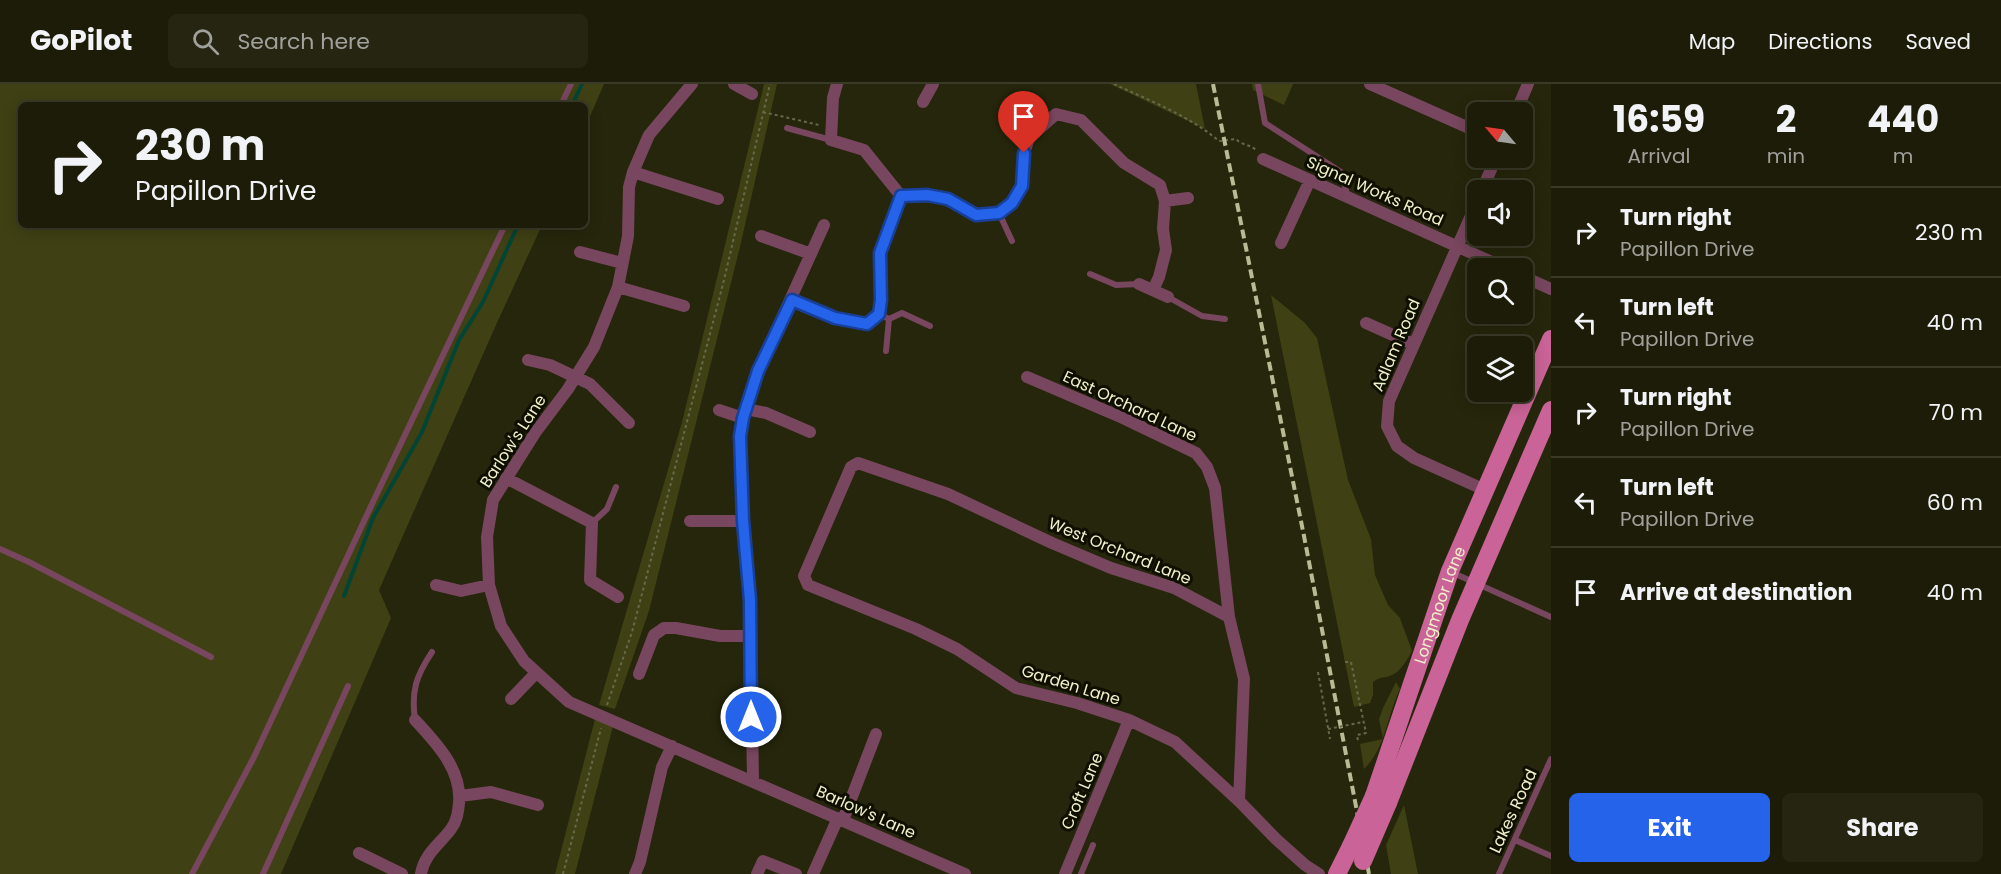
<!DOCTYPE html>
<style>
body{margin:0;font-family:Poppins,sans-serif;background:#252512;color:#f1f3f6;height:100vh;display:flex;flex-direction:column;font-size:22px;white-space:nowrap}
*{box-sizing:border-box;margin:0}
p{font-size:20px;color:#a0a19c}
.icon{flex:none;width:33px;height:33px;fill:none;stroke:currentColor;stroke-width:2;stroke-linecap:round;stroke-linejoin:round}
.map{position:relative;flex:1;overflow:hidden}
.sheet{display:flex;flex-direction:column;background:#1c1c08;width:450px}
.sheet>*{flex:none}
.guide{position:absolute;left:18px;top:18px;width:570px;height:126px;border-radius:9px;box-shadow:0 3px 15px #0003,0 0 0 2px #3a3a29;background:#1c1c08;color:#f1f3f6;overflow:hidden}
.needle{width:39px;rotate:299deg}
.tools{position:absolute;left:1467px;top:18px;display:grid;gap:12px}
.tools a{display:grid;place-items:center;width:66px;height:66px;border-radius:9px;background:#1c1c08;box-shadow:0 3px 15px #0003,0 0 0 2px #3a3a29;font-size:30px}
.pin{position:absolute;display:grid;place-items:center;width:51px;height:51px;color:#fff;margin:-62px -26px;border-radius:50% 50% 50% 0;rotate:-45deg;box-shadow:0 0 6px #0007}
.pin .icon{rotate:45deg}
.me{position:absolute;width:66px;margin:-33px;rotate:0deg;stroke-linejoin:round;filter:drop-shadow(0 0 4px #0008)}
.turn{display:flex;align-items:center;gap:21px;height:126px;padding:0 18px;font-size:27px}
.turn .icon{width:78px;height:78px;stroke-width:2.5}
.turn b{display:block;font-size:42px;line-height:51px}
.eta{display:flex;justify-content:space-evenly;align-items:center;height:102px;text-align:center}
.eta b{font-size:36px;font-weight:700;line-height:42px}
.action{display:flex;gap:12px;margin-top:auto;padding:12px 18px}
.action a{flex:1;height:69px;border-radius:9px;background:#2563eb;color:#fff;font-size:24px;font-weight:700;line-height:69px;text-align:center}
.action a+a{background:#252512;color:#f1f3f6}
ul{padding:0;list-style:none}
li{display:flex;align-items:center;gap:18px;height:90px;padding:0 18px;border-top:2px solid #3a3a29}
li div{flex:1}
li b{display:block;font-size:22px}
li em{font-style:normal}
header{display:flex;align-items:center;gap:36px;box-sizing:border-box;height:84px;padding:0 30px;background:#1c1c08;border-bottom:2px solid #3a3a29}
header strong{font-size:28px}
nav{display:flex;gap:33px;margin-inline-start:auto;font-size:21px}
.search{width:420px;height:54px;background:#252512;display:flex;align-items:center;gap:15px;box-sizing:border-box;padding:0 21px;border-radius:9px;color:#a0a19c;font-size:22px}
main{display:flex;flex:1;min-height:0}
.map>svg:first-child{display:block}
</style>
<header>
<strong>GoPilot</strong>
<div class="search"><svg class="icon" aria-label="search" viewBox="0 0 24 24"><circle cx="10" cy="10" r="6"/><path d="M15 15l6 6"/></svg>Search here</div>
<nav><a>Map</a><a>Directions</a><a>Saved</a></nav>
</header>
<main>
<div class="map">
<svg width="1551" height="790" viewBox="0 0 1551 790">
<rect width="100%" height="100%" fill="#25260b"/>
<path fill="#3f4014" d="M 0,0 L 604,0 L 585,44 L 585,21 L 21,21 L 21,141 L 542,141 L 496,241 L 379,506 L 391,534 L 281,790 L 0,790 Z
M 764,0 L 777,0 L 740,163 L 649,527 L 615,625 L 599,621 L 682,338 Z
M 1110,0 L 1196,0 L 1205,45 Z
M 1252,0 L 1293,0 L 1284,21 L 1253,6 Z
M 1271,211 L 1305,239 L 1317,254 L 1348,396 L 1371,455 L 1375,491 L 1388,521 L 1400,534 L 1412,567 C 1408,575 1401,587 1392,591 C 1384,595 1383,591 1373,598 L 1373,611 L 1370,619 L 1354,623 Z
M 1396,598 L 1400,605 C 1387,631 1386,664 1364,685 L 1360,660 L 1383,655 L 1379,635 L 1383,624 Z
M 595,635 L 613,642 L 575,790 L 555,790 Z
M 1404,721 L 1418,790 L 1391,790 L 1386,761 Z"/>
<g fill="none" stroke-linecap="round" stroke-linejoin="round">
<path stroke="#034535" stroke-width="4" d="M 572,21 L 582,0
M 344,512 L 373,434 L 422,348 L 459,256 L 483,218 L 518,141"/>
<path stroke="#68694a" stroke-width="2" stroke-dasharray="3 3" stroke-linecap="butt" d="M 1114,0 C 1150,17 1188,31 1219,57 L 1236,55 C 1242,62 1251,60 1257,67
M 763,28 L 819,41
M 1345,578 L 1351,578 L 1366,649 L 1357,651 L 1358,657
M 1318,588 L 1330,655
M 607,621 L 632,548 L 723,200 L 770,0
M 563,790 L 601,644"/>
<path stroke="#78465e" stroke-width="6" d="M 1258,0 L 1265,39 L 1341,88 L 1348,113
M 561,21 L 571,0
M 787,44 L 831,56
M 999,129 L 1012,157
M 1090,190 L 1116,201 L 1139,200
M 1168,213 L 1202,232 L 1225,235
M 879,230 L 889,235 L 902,229 L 930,242
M 886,267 L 889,235
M 592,439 L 607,425 L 616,403
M 0,465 L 29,478 L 211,573
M 1451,488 L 1551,533
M 415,636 C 411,607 416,592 432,568
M 1515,756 L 1551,772
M 192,790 L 254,673 L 372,420 L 505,141
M 263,790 L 348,602
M 1081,790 L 1093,761
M 1499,790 L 1551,675"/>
<path stroke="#78465e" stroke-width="12" d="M 692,0 L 649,51 L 633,88 L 629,103 L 628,152 L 618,203 L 594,263 L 568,305 L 535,349 L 493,416 L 487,453 L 489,501 L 501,542 L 524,577 L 569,618 L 965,790
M 734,0 L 752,10
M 1370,0 L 1478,48
M 923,18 L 933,0
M 1516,28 L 1528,0
M 1263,75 L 1505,184
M 633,88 L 718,115
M 1482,106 L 1496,74
M 901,112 L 927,111 L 947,115 L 976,131 L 999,129 L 1012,119 L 1022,102 L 1024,69 L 1029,54 L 1056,30 L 1081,36 L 1124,79 L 1160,101 L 1165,117 L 1163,145 L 1166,166 L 1159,193 L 1153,206
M 1478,116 L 1389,317 L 1387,342 L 1397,362 L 1414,374 L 1485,406
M 1165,117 L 1188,114
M 761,152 L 811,170
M 1281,159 L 1310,96
M 580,168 L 622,179
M 1522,192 L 1551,205
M 1139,200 L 1168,213
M 618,203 L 684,222
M 792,216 L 835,234 L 867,240 L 879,230 L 881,216 L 880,169 L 901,112 L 864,66 L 831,56 L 833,14 L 837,0
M 1366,239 L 1413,260
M 528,276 L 550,281 L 590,300 L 629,339
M 1027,293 L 1123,334 L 1196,369 L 1207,383 L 1215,404 L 1229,533
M 746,325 L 766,329 L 810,348
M 719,326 L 743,334
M 506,394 L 592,439 L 590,496 L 618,513
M 690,437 L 743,437
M 436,501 L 461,507 L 489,501
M 639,590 L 654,551 L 664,544 L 676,544 L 720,552 L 750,552
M 511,615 L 536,589
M 415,636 C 436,659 462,685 459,719 C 458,729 457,737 451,745 C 440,760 424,770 421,790
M 753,696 L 750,516 L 743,437 L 740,352 L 743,334 L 758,287 L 824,141
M 460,712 L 491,708 L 538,721
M 1239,717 L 1244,595 L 1229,533 L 1174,504 L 1111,484 L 1052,459 L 948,410 L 858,379 L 851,383 L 804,492 L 808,501 L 916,545 L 957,565 L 1016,604 L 1077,619 L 1129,636 L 1175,658 L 1239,717 L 1276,755 L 1305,781 L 1319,790
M 843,736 L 876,650
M 359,769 L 402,790
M 635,790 L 640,778 L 662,683 L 672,662
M 757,790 L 763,777 L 796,790
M 813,790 L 838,734
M 1065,790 L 1129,636"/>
<g stroke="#ca6397" stroke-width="18">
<path id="s1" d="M 1374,712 L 1450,487 L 1551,255"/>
<path d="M 1388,719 L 1460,536 L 1551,326"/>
<path d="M 1337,790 L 1351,762"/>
</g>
<path stroke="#b9bb96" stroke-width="4" stroke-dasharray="9 4.5" stroke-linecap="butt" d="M 1213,0 L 1304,452 L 1369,790"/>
<path stroke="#68694a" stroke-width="2" stroke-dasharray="3 3" stroke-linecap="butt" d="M 1328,645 L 1363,638"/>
<path stroke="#ca6397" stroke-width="18" d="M 1351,762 L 1374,712
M 1363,777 L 1388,719"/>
</g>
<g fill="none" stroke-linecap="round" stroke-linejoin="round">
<g stroke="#184099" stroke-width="15">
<path id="route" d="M 751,633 L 750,516 L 743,437 L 740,352 L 743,334 L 758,287 L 792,216 L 835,234 L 867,240 L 879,230 L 881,216 L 880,169 L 901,112 L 927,111 L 948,115 L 976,131 L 999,129 L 1012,119 L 1022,102 L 1024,69"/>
</g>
<use href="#route" stroke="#2563eb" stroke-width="10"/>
</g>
<g text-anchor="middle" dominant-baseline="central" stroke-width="6" stroke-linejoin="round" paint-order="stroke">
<g font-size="16" fill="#eff1c9" stroke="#0f0f00">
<text transform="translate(1375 107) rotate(24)">Signal Works Road</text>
<text transform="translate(1396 261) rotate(-67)">Adlam Road</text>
<text transform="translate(1130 322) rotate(25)">East Orchard Lane</text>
<text transform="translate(513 357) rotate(-57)">Barlow's Lane</text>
<text transform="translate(1120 467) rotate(22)">West Orchard Lane</text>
<text stroke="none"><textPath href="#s1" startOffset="202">Longmoor Lane</textPath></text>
<text transform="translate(1071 601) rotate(17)">Garden Lane</text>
<text transform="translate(1082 707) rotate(-67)">Croft Lane</text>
<text transform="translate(1513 727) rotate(-65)">Lakes Road</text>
<text transform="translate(866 728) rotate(24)">Barlow's Lane</text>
</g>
</g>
</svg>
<div class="tools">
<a><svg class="needle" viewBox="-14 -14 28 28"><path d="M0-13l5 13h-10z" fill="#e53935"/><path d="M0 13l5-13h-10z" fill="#a0a19c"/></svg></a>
<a><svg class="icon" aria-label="sound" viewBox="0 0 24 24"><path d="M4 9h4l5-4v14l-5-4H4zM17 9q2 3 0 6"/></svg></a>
<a><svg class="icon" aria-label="search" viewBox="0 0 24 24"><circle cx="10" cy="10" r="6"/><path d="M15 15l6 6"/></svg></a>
<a><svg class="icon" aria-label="layers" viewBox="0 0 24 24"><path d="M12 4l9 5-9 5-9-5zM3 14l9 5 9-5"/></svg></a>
</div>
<div class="pin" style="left:1024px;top:69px;background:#d93025"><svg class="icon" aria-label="arrive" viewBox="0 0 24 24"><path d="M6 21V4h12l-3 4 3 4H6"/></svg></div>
<svg class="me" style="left:751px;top:633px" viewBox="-20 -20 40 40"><circle r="17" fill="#2563eb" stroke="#fff" stroke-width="3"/><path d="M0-11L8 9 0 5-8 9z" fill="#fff"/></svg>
<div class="guide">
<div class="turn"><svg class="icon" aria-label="right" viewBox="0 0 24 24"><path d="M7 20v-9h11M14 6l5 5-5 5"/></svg><div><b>230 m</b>Papillon Drive</div></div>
</div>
</div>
<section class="sheet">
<div class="eta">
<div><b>16:59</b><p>Arrival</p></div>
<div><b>2</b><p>min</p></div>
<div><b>440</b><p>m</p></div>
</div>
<ul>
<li><svg class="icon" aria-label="right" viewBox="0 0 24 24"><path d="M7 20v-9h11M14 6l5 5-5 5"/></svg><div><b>Turn right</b><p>Papillon Drive</p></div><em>230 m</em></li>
<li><svg class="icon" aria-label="left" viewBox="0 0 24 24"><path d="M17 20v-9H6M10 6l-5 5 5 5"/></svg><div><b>Turn left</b><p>Papillon Drive</p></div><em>40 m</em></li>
<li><svg class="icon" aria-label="right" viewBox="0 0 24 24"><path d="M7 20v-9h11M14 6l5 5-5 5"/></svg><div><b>Turn right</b><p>Papillon Drive</p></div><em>70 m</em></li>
<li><svg class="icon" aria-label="left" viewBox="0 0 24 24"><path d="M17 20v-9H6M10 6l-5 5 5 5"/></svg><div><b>Turn left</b><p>Papillon Drive</p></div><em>60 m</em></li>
<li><svg class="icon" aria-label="arrive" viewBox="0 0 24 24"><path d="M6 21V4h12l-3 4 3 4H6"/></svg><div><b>Arrive at destination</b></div><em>40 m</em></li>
</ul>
<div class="action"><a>Exit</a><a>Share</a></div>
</section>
</main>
